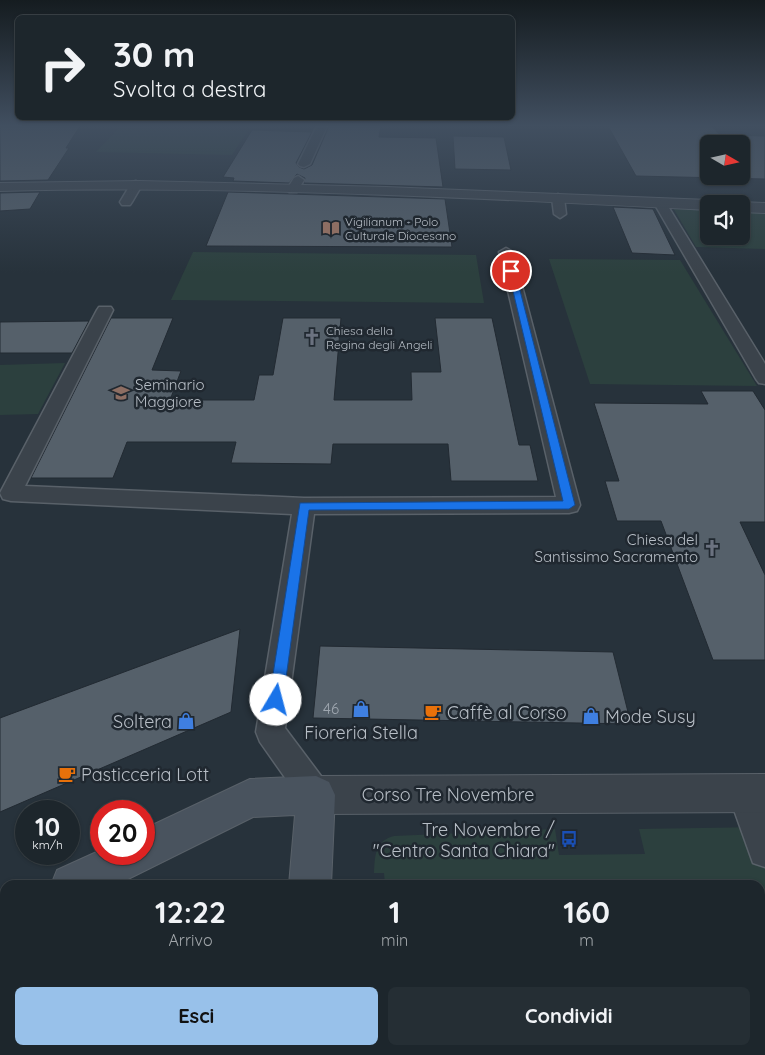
<!DOCTYPE html>
<html lang="it">
<meta charset="utf-8">
<style>
body{margin:0;font-family:Quicksand,sans-serif;background:#252e34;color:#f1f3f6;height:100vh;display:flex;flex-direction:column;font-size:19px;white-space:nowrap}
*{box-sizing:border-box;margin:0}
p{font-size:16px;color:#a0a5a9}
.icon{flex:none;width:28px;height:28px;fill:none;stroke:currentColor;stroke-width:2;stroke-linecap:round;stroke-linejoin:round}
.map{position:relative;flex:1;overflow:hidden}
.panel{position:absolute;left:0px;top:880px;width:765px;height:175px;display:flex;flex-direction:column;background:#1d262c;border-radius:15px 15px 0 0;box-shadow:0 1px 4px #0004,0 0 0 1px #3b4348}
.panel>*{flex:none}
.guide{position:absolute;left:15px;top:15px;width:500px;height:105px;border-radius:8px;box-shadow:0 1px 4px #0004,0 0 0 1px #3b4348;background:#1d262c;color:#f1f3f6;overflow:hidden}
.needle{width:32px;rotate:99deg}
.controls{position:absolute;left:700px;top:135px;display:grid;gap:10px}
.controls a{display:grid;place-items:center;width:50px;height:50px;border-radius:8px;background:#1d262c;box-shadow:0 1px 4px #0004,0 0 0 1px #3b4348;font-size:25px}
.speed{position:absolute;left:15px;top:800px;display:flex;gap:10px;font-size:25px;font-weight:700;text-align:center}
.speed>*{display:grid;place-content:center;width:65px;height:65px;border-radius:50%;background:#1d262c;box-shadow:0 1px 4px #0004,0 0 0 1px #3b4348;line-height:1}
.speed small{font-size:12px;font-weight:400}
.speed .limit{border:8px solid #d22;background:#fff;color:#111}
.pin{position:absolute;display:grid;place-items:center;width:42px;height:42px;color:#fff;margin:-21px;border:2px solid #fff;border-radius:50%;box-shadow:0 1px 5px #0007}
.me{position:absolute;width:55px;margin:-28px;rotate:8deg;stroke-linejoin:round;filter:drop-shadow(0 0 4px #0008)}
.turn{display:flex;align-items:center;gap:18px;height:105px;padding:0 15px;font-size:22px}
.turn .icon{width:65px;height:65px;stroke-width:2.5}
.turn b{display:block;font-size:35px;line-height:42px}
.eta{display:flex;justify-content:space-evenly;align-items:center;height:85px;text-align:center}
.eta b{font-size:30px;font-weight:700;line-height:35px}
.primary-button{display:flex;gap:10px;margin-top:auto;padding:10px 15px}
.primary-button a{flex:1;height:58px;border-radius:8px;background:#98c1ea;color:#111;font-size:20px;font-weight:700;line-height:58px;text-align:center}
.primary-button a+a{background:#252e34;color:#f1f3f6}
.map>svg:first-child{display:block}
</style>
<div class="map">
<svg width="765" height="1055" viewBox="0 0 765 1055">
<rect width="100%" height="100%" fill="#27323b"/>
<path fill="#2c403e" d="M 120,127 L 248,130 L 232,155 L 96,152 Z
M 672,206 L 709,208 L 709,236 L 741,236 L 741,210 L 765,211 L 765,249 L 696,247 Z
M 193,252 L 476,255 L 484,303 L 171,300 Z
M 549,259 L 680,260 L 757,386 L 590,384 Z
M 65,363 L 38,414 L 0,415 L 0,365 Z
M 765,827 L 765,985 L 760,986 L 760,885 L 385,885 L 384,873 L 374,873 C 375,855 375,841 394,836 L 555,829 L 559,855 L 645,854 L 639,829 Z"/>
<path fill="#55606a" stroke="#222a32" fill-rule="evenodd" d="M 0,126 L 80,126 L 66,148 L 69,148 L 48,180 L 0,181 Z
M 329,126 L 381,126 L 379,137 L 436,138 L 443,187 L 304,183 L 305,178 L 297,174 L 289,183 L 233,181 L 234,178 L 223,177 L 252,130 L 312,132 L 296,163 L 299,167 L 304,169 L 312,165 Z
M 608,126 L 712,126 L 720,135 L 765,136 L 765,179 L 636,176 ZM 709,144 L 741,144 L 741,176 L 709,176 Z
M 453,136 L 504,137 L 511,170 L 455,169 Z
M 40,192 L 30,209 L 0,211 L 0,193 Z
M 228,192 L 445,199 L 452,247 L 206,246 Z
M 613,207 L 653,209 L 675,255 L 632,253 Z
M 111,318 L 173,318 L 152,370 L 181,371 L 170,400 L 254,400 L 259,375 L 273,375 L 283,318 L 341,318 L 334,400 L 412,400 L 411,372 L 441,372 L 435,318 L 492,318 L 519,445 L 530,445 L 538,481 L 451,481 L 448,444 L 333,444 L 331,464 L 231,463 L 236,442 L 127,442 L 113,478 L 31,478 Z
M 89,321 L 72,353 L 0,353 L 0,322 Z
M 701,391 L 753,391 L 765,410 L 765,522 L 740,522 L 765,575 L 765,660 L 713,660 L 661,521 L 617,521 L 605,481 L 619,481 L 594,403 L 708,404 Z
M 240,629 L 231,712 L 0,812 L 0,718 Z
M 320,646 L 613,652 L 631,724 L 313,718 Z"/>
<g fill="none" stroke-linecap="round" stroke-linejoin="round">
<g stroke="#596169" stroke-width="3">
<path id="service" d="M 317,126 L 327,126 L 310,164 L 304,167 L 300,166 L 298,164 Z
M 298,176 L 304,180 L 297,192 L 289,192 L 287,189 L 294,178 Z
M 136,181 L 142,185 L 132,202 L 130,205 L 122,205 L 120,202 L 132,182 Z
M 558,194 L 564,198 L 566,214 L 560,218 L 554,214 L 552,198 Z
M 660,199 L 666,203 L 765,364 L 765,384 L 759,383 L 756,379 L 654,203 Z
M 506,248 L 513,252 L 580,505 L 577,511 L 569,513 L 314,514 L 285,728 L 327,784 L 331,795 L 327,806 L 316,810 L 305,806 L 260,742 L 256,732 L 292,514 L 11,501 L 3,499 L 0,493 L 97,310 L 99,307 L 111,307 L 113,310 L 25,486 L 304,498 L 556,497 L 499,252 Z
M 743,778 L 754,782 L 765,810 L 765,867 L 753,863 L 728,793 L 732,782 Z
M 765,1021 L 765,1055 L 703,1055 L 705,1050 L 760,1050 L 760,1023 Z"/>
</g>
<g stroke="#596169" stroke-width="2">
<path id="minor" d="M 140,181 L 386,187 L 709,200 L 716,204 L 709,204 L 709,210 C 473,198 236,185 0,191 L 0,183 Z
M 741,202 L 765,203 L 765,213 L 741,212 L 741,204 L 736,204 Z"/>
</g>
<g stroke="#596169" stroke-width="2">
<path id="tertiary" d="M 765,774 L 765,812 L 316,814 L 303,808 L 297,795 L 303,782 L 316,776 Z"/>
</g>
<g stroke="#596169" stroke-width="2">
<path id="secondary" d="M 316,776 L 329,782 L 335,795 L 331,885 L 289,885 L 295,815 L 253,817 L 116,885 L 51,885 L 57,870 L 101,850 L 101,854 L 144,854 L 144,829 L 250,779 Z
M 5,897 L 5,939 L 0,941 L 0,899 Z
M 292,1050 L 340,1050 L 341,1055 L 293,1055 Z"/>
</g>
<use href="#service" fill="#3b434b" fill-rule="evenodd"/>
<use href="#minor" fill="#3b434b" fill-rule="evenodd"/>
<use href="#tertiary" fill="#3b434b" fill-rule="evenodd"/>
<use href="#secondary" fill="#49535e" fill-rule="evenodd"/>
</g>
<linearGradient id="sky" x2="0" y2="1"><stop stop-color="#151c20"/><stop offset="0.46" stop-color="#414f60"/><stop offset="1" stop-color="#414f60" stop-opacity="0"/></linearGradient>
<rect width="765" height="273" fill="url(#sky)"/>
<path fill="#1a73e8" stroke="#114b97" d="M 508,270 L 515,271 L 575,505 L 569,509 L 309,510 L 283,700 L 281,705 L 276,707 L 271,705 L 269,700 L 300,503 L 563,501 Z"/>
<defs>
<g id="library-bare" transform="scale(1.35)"><path d="M-6-4Q-3-5.5-.7-3.5V5Q-3 3-6 4ZM6-4Q3-5.5 .7-3.5V5Q3 3 6 4Z" fill="#8d6e63" stroke="#202830" stroke-width="2.5" paint-order="stroke"/></g>
<g id="church-bare" transform="scale(1.35)"><path d="M-1.2-6h2.4v3.5h3.3v2.4h-3.3V6h-2.4V-.1h-3.3v-2.4h3.3Z" fill="#6b7280" stroke="#202830" stroke-width="2.5" paint-order="stroke"/></g>
<g id="university-bare" transform="scale(1.35)"><path d="M0-5L7-2L0 1L-7-2ZM-4 1L0 2.5L4 1V4Q0 6-4 4Z" fill="#8d6e63" stroke="#202830" stroke-width="2.5" paint-order="stroke"/></g>
<g id="shop-bare" transform="scale(1.35)"><path d="M-5-2.5h2.3a2.7 3.5 0 0 1 5.4 0H5L5.5 6h-11ZM-1.5-2.5h3a1.5 2.3 0 0 0-3 0Z" fill="#3f7fe0" stroke="#202830" stroke-width="2.5" paint-order="stroke"/></g>
<g id="cafe-bare" transform="scale(1.35)"><path d="M-5.5-4.5H6V0H3Q3 3.5 0 3.5H-2.5Q-5.5 3.5-5.5 0ZM3-3.2v2h1.7v-2ZM-6 4.5H4V6H-6Z" fill="#e8710a" stroke="#202830" stroke-width="2.5" paint-order="stroke"/></g>
<g id="bus-bare" transform="scale(1.35)"><path d="M-5-6H5V4H4V6H2V4H-2V6H-4V4H-5ZM-3.5-4V0h7V-4ZM-3.5 1.2v1.5H-2V1.2ZM2 1.2v1.5H3.5V1.2Z" fill="#1a4fb4" stroke="#202830" stroke-width="2.5" paint-order="stroke"/></g>
</defs>
<g fill-rule="evenodd">
<use href="#library-bare" x="331" y="228"/>
<use href="#church-bare" x="312" y="337"/>
<use href="#university-bare" x="121" y="393"/>
<use href="#church-bare" x="712" y="548"/>
<use href="#shop-bare" x="361" y="709"/>
<use href="#cafe-bare" x="433" y="712"/>
<use href="#shop-bare" x="591" y="716"/>
<use href="#shop-bare" x="186" y="721"/>
<use href="#cafe-bare" x="67" y="774"/>
<use href="#bus-bare" x="569" y="839"/>
</g>
<g text-anchor="middle" dominant-baseline="central" stroke-width="5" stroke-linejoin="round" paint-order="stroke">
<g font-size="12" fill="#b7bec6" stroke="#202830" text-anchor="start">
<text x="345" y="221">Vigilianum - Polo<tspan x="345" dy="14">Culturale Diocesano</tspan></text>
<text x="326" y="330">Chiesa della<tspan x="326" dy="14">Regina degli Angeli</tspan></text>
</g>
<g font-size="15" fill="#b7bec6" stroke="#202830" text-anchor="start">
<text x="135" y="384">Seminario<tspan x="135" dy="17">Maggiore</tspan></text>
<text x="698" y="539" text-anchor="end">Chiesa del<tspan x="698" dy="17">Santissimo Sacramento</tspan></text>
</g>
<g font-size="15" fill="#9ea6af">
<text x="331" y="708">46</text>
</g>
<g font-size="18" fill="#b7bec6" stroke="#202830" text-anchor="start">
<text x="447" y="712">Caffè al Corso</text>
<text x="605" y="716">Mode Susy</text>
<text x="172" y="721" text-anchor="end">Soltera</text>
<text x="361" y="732" text-anchor="middle">Fioreria Stella</text>
<text x="81" y="774">Pasticceria Lott</text>
<text x="555" y="829" text-anchor="end">Tre Novembre /<tspan x="555" dy="21">"Centro Santa Chiara"</tspan></text>
</g>
<g font-size="18" fill="#b7bec6" stroke="#202830">
<text x="448" y="794">Corso Tre Novembre</text>
</g>
</g>
</svg>
<div class="controls">
<a><svg class="needle" viewBox="-14 -14 28 28"><path d="M0-13l5 13h-10z" fill="#e53935"/><path d="M0 13l5-13h-10z" fill="#a0a5a9"/></svg></a>
<a><svg class="icon" aria-label="sound" viewBox="0 0 24 24"><path d="M4 9h4l5-4v14l-5-4H4zM17 9q2 3 0 6"/></svg></a>
</div>
<div class="speed"><div>10<small>km/h</small></div><div class="limit">20</div></div>
<div class="pin" style="left:511px;top:271px;background:#d93025"><svg class="icon" aria-label="arrive" viewBox="0 0 24 24"><path d="M6 21V4h12l-3 4 3 4H6"/></svg></div>
<svg class="me" style="left:276px;top:700px" viewBox="-20 -20 40 40"><circle r="19" fill="#fff"/><path d="M0-13L10 11 0 6-10 11z" fill="#1a73e8"/></svg>
<div class="guide">
<div class="turn"><svg class="icon" aria-label="right" viewBox="0 0 24 24"><path d="M7 20v-9h11M14 6l5 5-5 5"/></svg><div><b>30 m</b>Svolta a destra</div></div>
</div>
<section class="panel">
<div class="eta">
<div><b>12:22</b><p>Arrivo</p></div>
<div><b>1</b><p>min</p></div>
<div><b>160</b><p>m</p></div>
</div>
<div class="primary-button"><a>Esci</a><a>Condividi</a></div>
</section>
</div>
